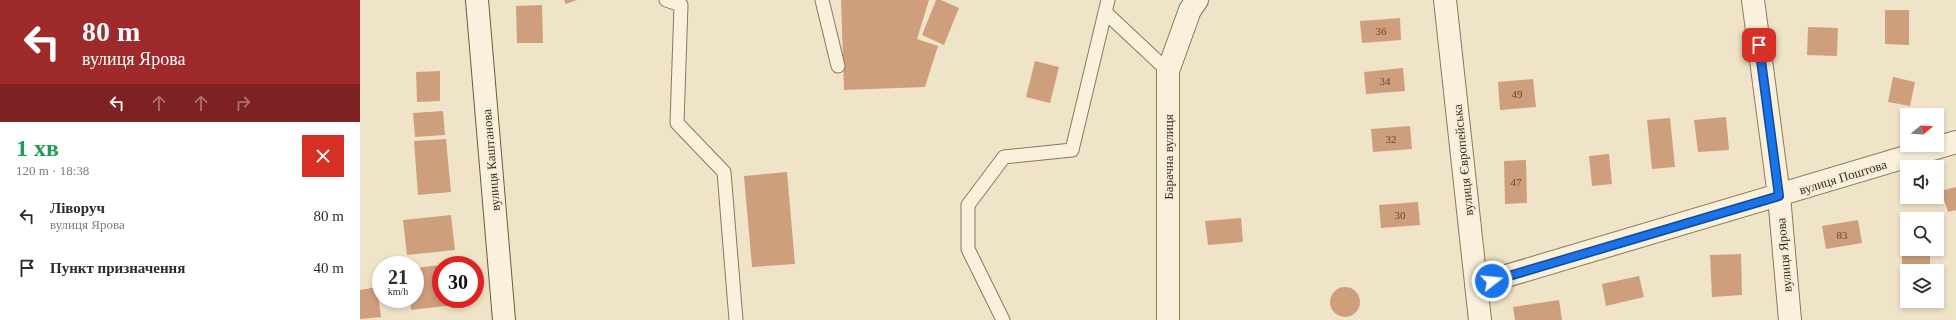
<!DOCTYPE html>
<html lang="uk">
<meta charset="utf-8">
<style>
body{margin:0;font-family:Georgia,serif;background:#f2f2f3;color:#2b2b33;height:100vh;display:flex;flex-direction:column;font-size:15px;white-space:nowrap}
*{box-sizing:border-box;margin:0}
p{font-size:13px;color:#7c7c81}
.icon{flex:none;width:22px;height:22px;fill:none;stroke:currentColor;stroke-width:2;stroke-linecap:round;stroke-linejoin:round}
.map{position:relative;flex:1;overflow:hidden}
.drawer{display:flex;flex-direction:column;background:#fff;width:360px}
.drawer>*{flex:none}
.guide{background:#9e2a2b;color:#fff;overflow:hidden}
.needle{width:26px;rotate:72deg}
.buttons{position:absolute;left:1540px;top:108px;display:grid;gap:8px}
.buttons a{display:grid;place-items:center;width:44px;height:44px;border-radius:0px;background:#fff;box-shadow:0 2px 6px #0003;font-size:20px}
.speed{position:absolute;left:12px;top:256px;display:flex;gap:8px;font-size:20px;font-weight:700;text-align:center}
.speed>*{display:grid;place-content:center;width:52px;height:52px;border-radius:50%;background:#fff;box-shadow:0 2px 6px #0003;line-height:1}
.speed small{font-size:10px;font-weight:400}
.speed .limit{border:6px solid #d22;background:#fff;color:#111}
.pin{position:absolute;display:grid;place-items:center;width:34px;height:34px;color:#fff;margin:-17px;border-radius:8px;box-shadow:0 2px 6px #0006}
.me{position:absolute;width:44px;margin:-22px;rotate:74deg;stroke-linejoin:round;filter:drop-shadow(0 0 3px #0008)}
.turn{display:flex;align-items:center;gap:14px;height:84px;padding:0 16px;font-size:18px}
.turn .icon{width:52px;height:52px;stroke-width:2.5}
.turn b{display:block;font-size:28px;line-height:34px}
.lanes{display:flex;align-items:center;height:38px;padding:0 16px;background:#0003;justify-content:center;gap:20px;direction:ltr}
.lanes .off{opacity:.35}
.round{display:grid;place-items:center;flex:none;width:42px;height:42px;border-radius:0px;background:#f2f2f3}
.overview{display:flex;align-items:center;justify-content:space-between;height:68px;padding:0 16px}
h1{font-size:24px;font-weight:800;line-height:30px;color:#1e9e55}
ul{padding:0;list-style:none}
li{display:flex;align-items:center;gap:12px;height:52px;padding:0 16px}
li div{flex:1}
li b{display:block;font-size:15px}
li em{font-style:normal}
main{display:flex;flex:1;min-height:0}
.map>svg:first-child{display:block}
</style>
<main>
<section class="drawer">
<div class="guide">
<div class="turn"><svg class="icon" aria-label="left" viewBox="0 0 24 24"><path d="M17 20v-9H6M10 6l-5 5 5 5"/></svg><div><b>80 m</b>вулиця Ярова</div></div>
<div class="lanes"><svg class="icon" aria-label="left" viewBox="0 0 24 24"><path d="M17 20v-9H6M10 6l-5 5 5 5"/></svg><svg class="icon off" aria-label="ahead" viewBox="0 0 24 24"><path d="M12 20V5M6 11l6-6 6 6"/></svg><svg class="icon off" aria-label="ahead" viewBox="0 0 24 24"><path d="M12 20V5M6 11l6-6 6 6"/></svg><svg class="icon off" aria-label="right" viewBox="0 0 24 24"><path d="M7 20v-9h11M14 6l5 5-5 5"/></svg></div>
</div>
<div class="overview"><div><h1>1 хв</h1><p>120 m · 18:38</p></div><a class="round" style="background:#d93025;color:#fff"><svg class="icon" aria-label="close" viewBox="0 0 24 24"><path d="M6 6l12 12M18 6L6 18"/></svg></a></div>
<ul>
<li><svg class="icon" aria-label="left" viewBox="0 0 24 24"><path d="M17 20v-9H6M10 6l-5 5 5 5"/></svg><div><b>Ліворуч</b><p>вулиця Ярова</p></div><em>80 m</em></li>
<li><svg class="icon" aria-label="arrive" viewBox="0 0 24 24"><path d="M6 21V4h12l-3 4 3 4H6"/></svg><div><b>Пункт призначення</b></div><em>40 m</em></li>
</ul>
</section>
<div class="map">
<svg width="1596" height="320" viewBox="0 0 1596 320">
<rect width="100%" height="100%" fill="#f0e4c8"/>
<path fill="#cf9f7d" d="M 204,0 L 217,0 L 206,4 Z
M 481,0 L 569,0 L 557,39 L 578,46 L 565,87 L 484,90 Z
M 576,0 L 581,0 L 599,8 L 584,45 L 562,35 Z
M 182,5 L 183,43 L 157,43 L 156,6 Z
M 1525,10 L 1549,10 L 1549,45 L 1525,44 Z
M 1040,18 L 1041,40 L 1002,43 L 1000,21 Z
M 1448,27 L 1478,28 L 1477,56 L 1447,55 Z
M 675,61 L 699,67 L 690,103 L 666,97 Z
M 1043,68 L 1045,91 L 1006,94 L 1004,72 Z
M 80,71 L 80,101 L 57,102 L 56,72 Z
M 1533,77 L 1555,82 L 1550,106 L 1528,102 Z
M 1173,79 L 1176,107 L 1140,110 L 1138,82 Z
M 83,111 L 85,135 L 55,137 L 53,113 Z
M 1366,117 L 1369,150 L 1338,152 L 1334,120 Z
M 1310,118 L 1315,167 L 1292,169 L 1287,120 Z
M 1050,126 L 1052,149 L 1013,152 L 1011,129 Z
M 86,139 L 91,192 L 58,195 L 54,141 Z
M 1249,154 L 1252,184 L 1232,186 L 1229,156 Z
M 1166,160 L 1167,203 L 1145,204 L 1144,161 Z
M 427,172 L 435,264 L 392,267 L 384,176 Z
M 1596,187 L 1596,210 L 1588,212 L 1581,191 Z
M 1058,202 L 1060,225 L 1021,228 L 1019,205 Z
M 91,215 L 95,250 L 47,255 L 43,220 Z
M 881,218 L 883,242 L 848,245 L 845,221 Z
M 1498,220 L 1502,243 L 1466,249 L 1462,226 Z
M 1552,249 L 1570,249 L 1570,265 L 1542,266 L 1542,250 Z
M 1381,254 L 1382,295 L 1352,297 L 1350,255 Z
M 81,265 L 81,299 L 102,299 L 103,304 L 51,310 L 50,299 L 55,299 L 55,268 Z
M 1279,276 L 1284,297 L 1246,306 L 1242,284 Z
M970 302a15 15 0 1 1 30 0a15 15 0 1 1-30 0Z
M 17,287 L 21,317 L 0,319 L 0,290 Z
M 1199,300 L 1202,320 L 1155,320 L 1153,307 Z"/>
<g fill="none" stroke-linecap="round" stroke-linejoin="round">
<g stroke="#8d765c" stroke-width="15">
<path id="lane" d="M 306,0 L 321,5 L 317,123 L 364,172 L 376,320
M 462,0 L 478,66
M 745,12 L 808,71
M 643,320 L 608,249 L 608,205 L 644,157 L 712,150 L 748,0"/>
</g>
<g stroke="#8d765c" stroke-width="24">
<path id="street" d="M 1085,0 L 1120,320
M 1393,0 L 1419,196 L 1430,320
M 1116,285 L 1596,142
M 808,320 L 808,71 L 830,10 L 837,0"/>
</g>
<g stroke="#6f573f" stroke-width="24">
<path id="secondary" d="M 117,0 L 144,320"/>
</g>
<use href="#lane" stroke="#faf1dc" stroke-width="13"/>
<use href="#street" stroke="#faf1dc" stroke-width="22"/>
<use href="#secondary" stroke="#faf1dc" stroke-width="22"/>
</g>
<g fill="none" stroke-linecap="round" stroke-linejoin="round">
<g stroke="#114b97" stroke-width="10">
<path id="route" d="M 1132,281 L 1419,196 L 1399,45"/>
</g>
<use href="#route" stroke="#1a73e8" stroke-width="7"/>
</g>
<g text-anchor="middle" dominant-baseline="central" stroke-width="4" stroke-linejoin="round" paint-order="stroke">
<g font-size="11" fill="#624a37">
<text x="1021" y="31">36</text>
<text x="1025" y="81">34</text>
<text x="1157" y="94">49</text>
<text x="1031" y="139">32</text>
<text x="1156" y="182">47</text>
<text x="1040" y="215">30</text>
<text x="1482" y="235">83</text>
</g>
<g font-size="13" fill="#3d2e20" stroke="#f7eed8">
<text transform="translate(808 157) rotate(-90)">Барачна вулиця</text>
<text transform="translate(131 160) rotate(-95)">вулиця Каштанова</text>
<text transform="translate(1103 160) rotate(-96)">вулиця Європейська</text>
<text transform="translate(1483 177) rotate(-17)">вулиця Поштова</text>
<text transform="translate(1424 255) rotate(-95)">вулиця Ярова</text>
</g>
</g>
</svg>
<div class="buttons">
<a><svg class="needle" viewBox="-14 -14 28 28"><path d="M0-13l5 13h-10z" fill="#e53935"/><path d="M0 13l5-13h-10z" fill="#7c7c81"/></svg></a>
<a><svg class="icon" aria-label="sound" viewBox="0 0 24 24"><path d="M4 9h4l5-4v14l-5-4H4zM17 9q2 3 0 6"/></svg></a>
<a><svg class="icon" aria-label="search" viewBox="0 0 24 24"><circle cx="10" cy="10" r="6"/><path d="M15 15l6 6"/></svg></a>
<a><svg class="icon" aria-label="layers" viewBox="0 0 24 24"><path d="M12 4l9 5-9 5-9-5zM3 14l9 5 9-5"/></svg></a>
</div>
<div class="speed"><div>21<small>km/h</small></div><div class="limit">30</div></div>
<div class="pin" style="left:1399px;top:45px;background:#d93025"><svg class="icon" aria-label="arrive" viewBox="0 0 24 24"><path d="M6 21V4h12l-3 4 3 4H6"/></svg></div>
<svg class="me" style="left:1132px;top:281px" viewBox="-20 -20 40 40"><circle r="17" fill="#1a73e8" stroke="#fff" stroke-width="3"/><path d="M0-11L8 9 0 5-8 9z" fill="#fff"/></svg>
</div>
</main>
